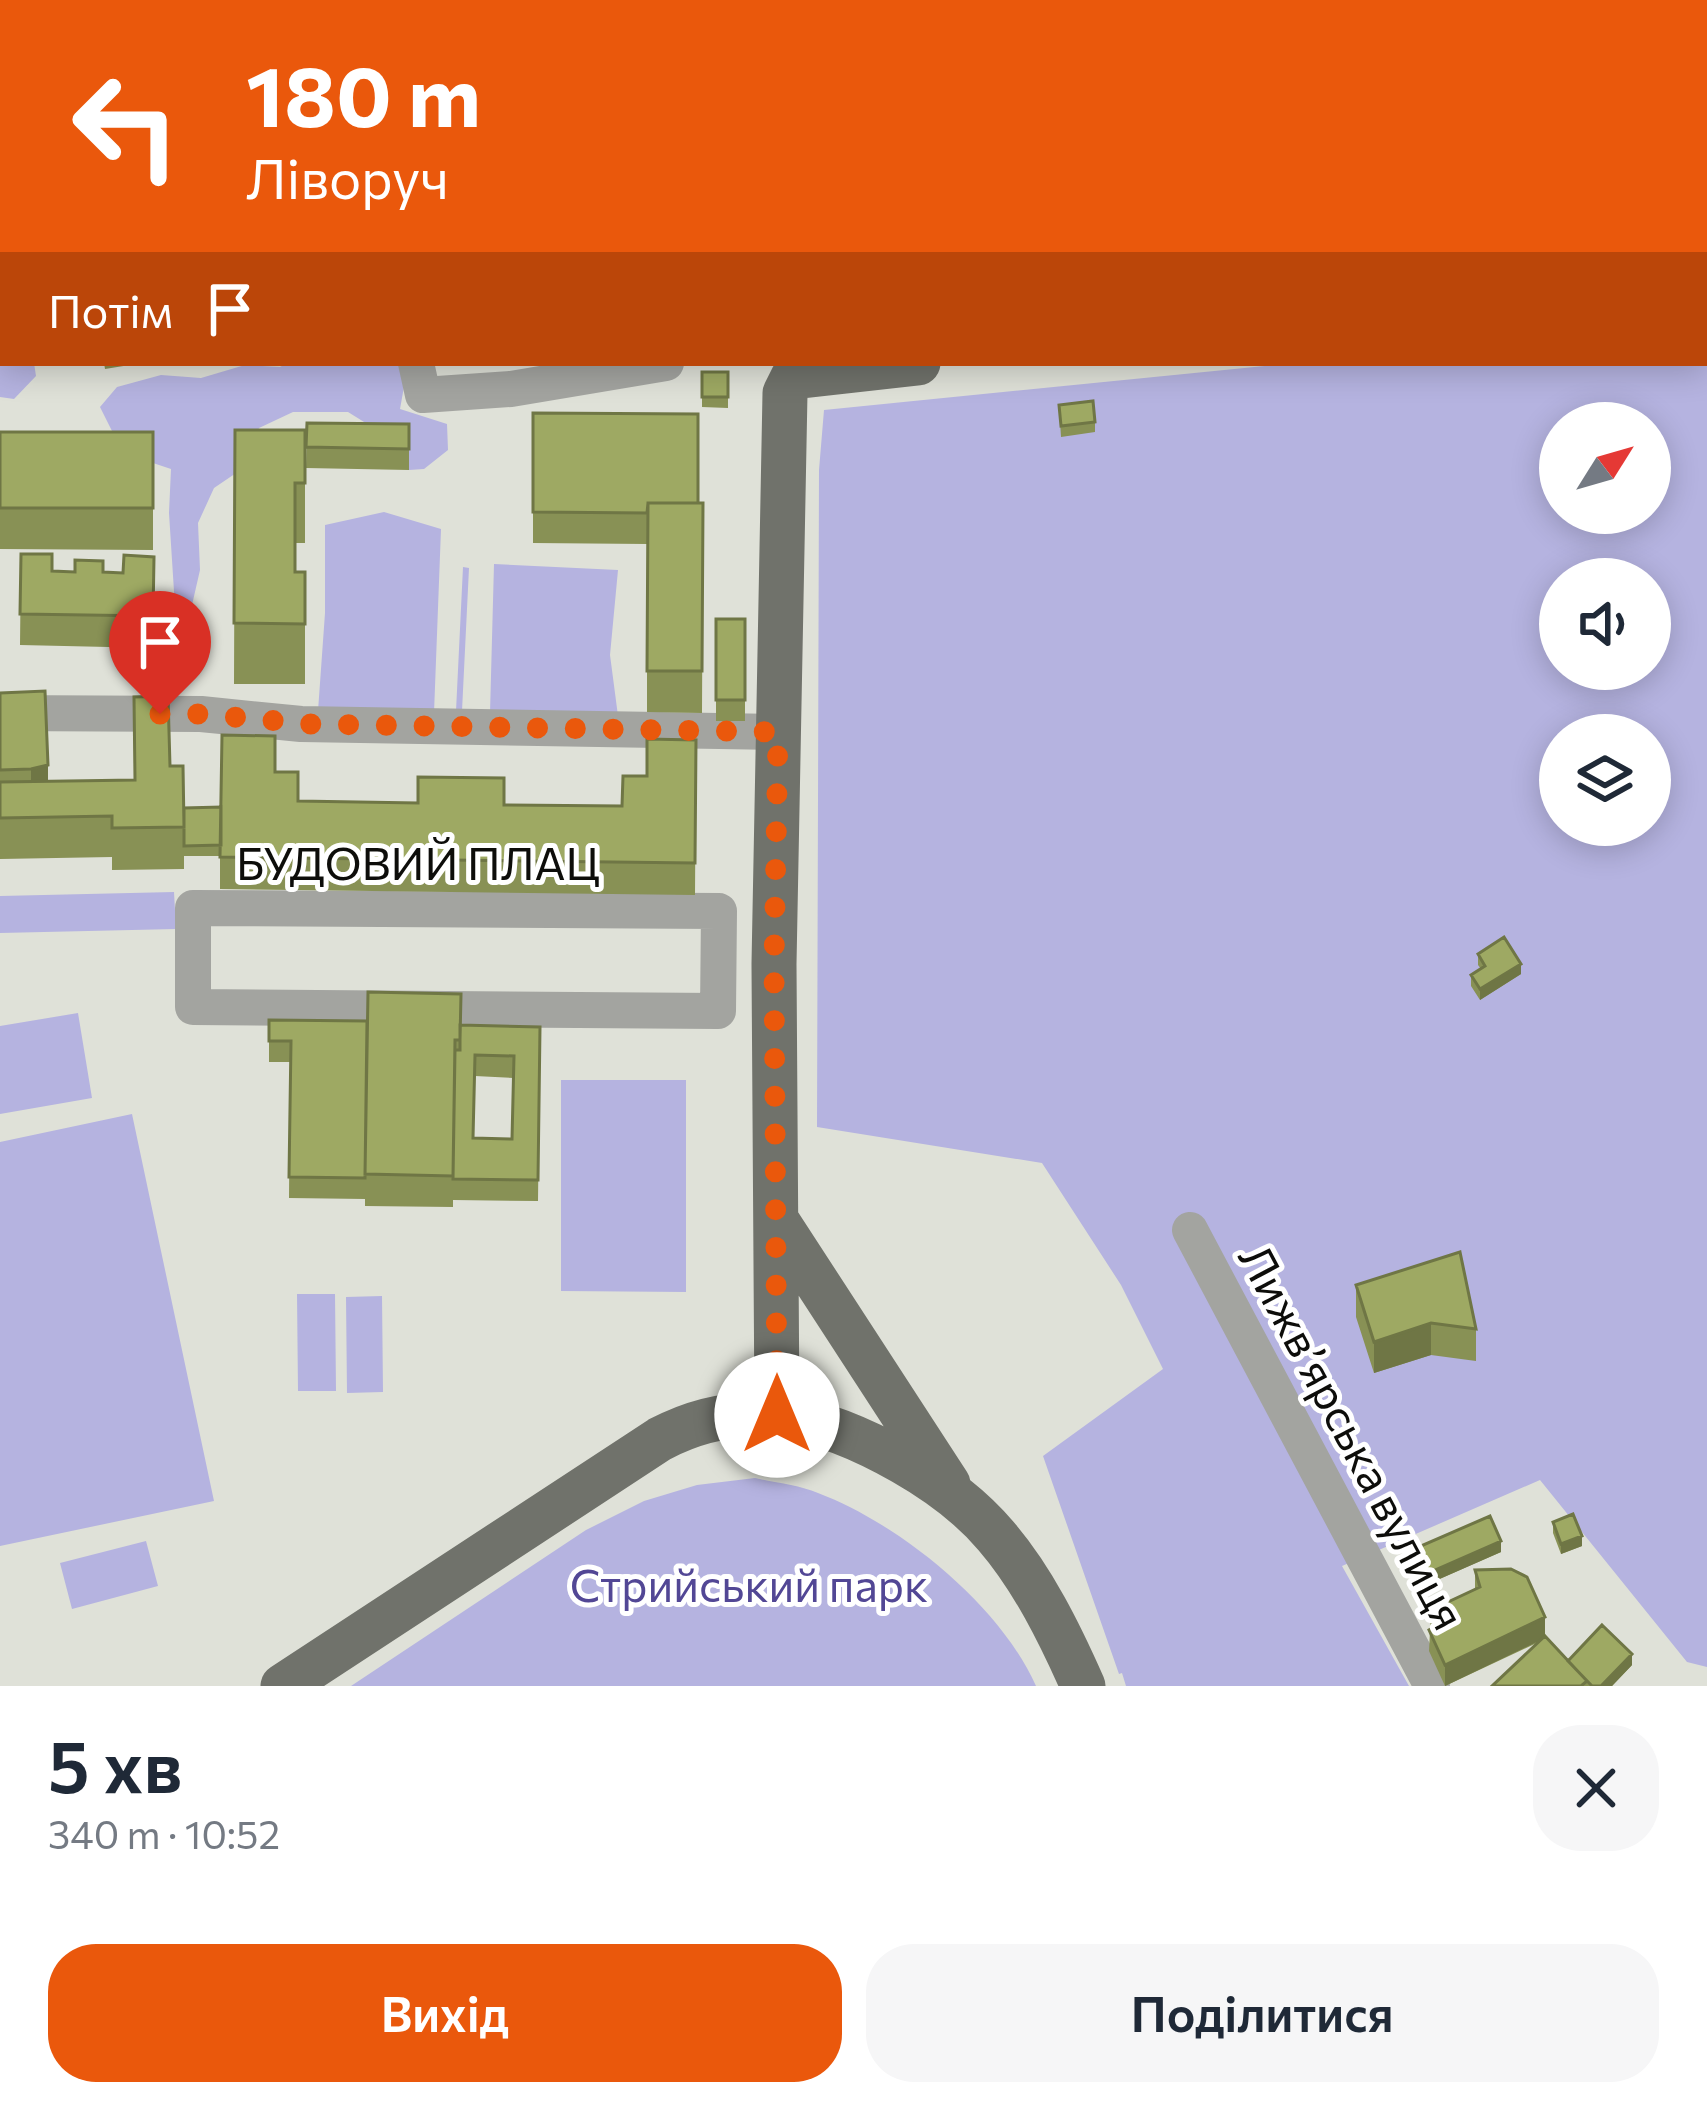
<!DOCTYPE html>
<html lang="uk">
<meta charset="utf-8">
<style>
body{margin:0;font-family:Commissioner,sans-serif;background:#f6f6f7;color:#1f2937;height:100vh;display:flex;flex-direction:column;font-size:45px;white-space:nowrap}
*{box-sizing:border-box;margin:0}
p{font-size:39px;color:#747a83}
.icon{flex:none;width:66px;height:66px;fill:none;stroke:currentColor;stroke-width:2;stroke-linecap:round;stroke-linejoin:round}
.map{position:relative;height:1686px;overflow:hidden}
.panel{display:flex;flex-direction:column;background:#fff;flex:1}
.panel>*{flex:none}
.banner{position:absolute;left:0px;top:0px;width:1707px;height:366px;box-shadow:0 6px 30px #0003;background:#ea580c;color:#fff;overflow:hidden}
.needle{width:78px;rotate:53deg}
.fabs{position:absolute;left:1539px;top:402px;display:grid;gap:24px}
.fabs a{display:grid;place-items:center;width:132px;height:132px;border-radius:50%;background:#fff;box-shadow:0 6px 30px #0003;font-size:60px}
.pin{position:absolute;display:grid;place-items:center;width:102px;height:102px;color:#fff;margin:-123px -51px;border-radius:50% 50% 50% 0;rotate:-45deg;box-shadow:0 0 12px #0007}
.pin .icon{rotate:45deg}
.me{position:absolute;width:132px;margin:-66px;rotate:0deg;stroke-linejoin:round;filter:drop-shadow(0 0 9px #0008)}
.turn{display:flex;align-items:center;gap:42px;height:252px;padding:0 48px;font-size:54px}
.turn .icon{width:156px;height:156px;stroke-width:2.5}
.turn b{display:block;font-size:84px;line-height:102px}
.then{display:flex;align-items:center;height:114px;padding:0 48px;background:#0003;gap:24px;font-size:45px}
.round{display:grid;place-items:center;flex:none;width:126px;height:126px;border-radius:48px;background:#f6f6f7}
.summary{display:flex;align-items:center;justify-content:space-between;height:204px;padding:0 48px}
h1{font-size:72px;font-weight:600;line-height:90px}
.cta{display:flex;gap:24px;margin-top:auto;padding:24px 48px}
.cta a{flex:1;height:138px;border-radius:48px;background:#ea580c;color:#fff;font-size:48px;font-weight:600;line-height:138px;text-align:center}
.cta a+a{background:#f6f6f7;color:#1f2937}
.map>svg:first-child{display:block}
</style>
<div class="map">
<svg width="1707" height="1686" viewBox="0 0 1707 1686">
<rect width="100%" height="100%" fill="#dfe1d8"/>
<path fill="#b5b3e0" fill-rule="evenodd" d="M 0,218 L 3,222 L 3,363 L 34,363 L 36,376 L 14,399 L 0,397 Z
M 1704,327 L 1707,327 L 1707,1667 L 1687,1662 L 1540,1480 L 1342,1566 L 1409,1686 L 1126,1686 L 1122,1673 L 1119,1674 L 1043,1456 L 1163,1369 L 1121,1285 L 1042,1163 L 817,1127 L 819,470 L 824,410 L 1294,363 L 1704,363 ZM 1560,423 L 1650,423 L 1650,513 L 1560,513 ZM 1560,579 L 1650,579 L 1650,669 L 1560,669 ZM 1560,735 L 1650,735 L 1650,825 L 1560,825 Z
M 287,363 L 401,363 L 407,370 L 400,409 L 447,424 L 448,450 L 424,469 L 409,470 L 385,435 L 348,412 L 293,412 L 259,428 L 245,467 L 214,488 L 198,523 L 200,570 L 192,605 L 175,607 L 169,513 L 171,469 L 123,453 L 100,407 L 117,387 L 161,375 L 201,378 L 245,365 L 280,367 Z
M 384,512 L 441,529 L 434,713 L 318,711 L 325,613 L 325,525 Z
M 494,564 L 618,570 L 610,655 L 618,716 L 490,713 Z
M 463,567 L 469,568 L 462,711 L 456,711 Z
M 174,892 L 176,929 L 0,933 L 0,896 Z
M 78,1013 L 92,1098 L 0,1114 L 0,1026 Z
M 561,1080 L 686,1080 L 686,1292 L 561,1291 Z
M 132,1114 L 214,1501 L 0,1546 L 0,1142 Z
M 297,1294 L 335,1294 L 336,1391 L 298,1391 Z
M 382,1296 L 383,1392 L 347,1393 L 346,1297 Z
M 755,1478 C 776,1483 799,1485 818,1493 C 900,1524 1000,1605 1036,1686 L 351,1686 L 586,1530 L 644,1501 L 697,1485 Z
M 146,1541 L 158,1586 L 72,1609 L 60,1563 Z"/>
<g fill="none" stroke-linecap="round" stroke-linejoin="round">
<path stroke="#a3a4a0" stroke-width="36" d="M 1050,0 L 1050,3
M 1502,0 L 1504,3
M 795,3 L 795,0
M 1704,117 L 1707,115
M 416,363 L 423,395 L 511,389 L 666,363
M 0,713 L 201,714 L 301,724 L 778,732
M 193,908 L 719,911 L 718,1011 L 193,1007 Z
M 1190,1230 L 1432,1686"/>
<path stroke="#70726b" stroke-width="45" d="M 1562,3 L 1563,0
M 777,1221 L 948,1484
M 777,1415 L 774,964 L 785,393 L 793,377 L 918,363
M 283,1686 L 660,1439 C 745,1394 824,1417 903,1462 C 938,1482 970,1505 996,1536 C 1033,1579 1060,1634 1083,1686"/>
</g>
<path fill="#889155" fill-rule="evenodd" d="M 32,0 L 319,0 L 319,3 L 32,3 Z
M 697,0 L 739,0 L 737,3 L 700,3 Z
M 843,0 L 906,0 L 906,3 L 843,3 Z
M 1100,0 L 1156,0 L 1156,3 L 1100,3 Z
M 1170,0 L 1276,0 L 1271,3 L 1266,3 L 1265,1 L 1262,3 L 1170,3 Z
M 1354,0 L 1464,0 L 1464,3 L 1354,3 Z
M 104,363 L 142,363 L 105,369 Z
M 702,372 L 728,372 L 728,408 L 702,407 Z
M 1059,405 L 1095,422 L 1095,432 L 1061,437 Z
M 533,413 L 698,503 L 703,503 L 702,713 L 647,712 L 647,544 L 533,543 Z
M 307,423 L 409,424 L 409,470 L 306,468 Z
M 235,430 L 305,430 L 305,543 L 295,543 L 295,572 L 305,572 L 305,684 L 234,684 Z
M 0,432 L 153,432 L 153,550 L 0,549 Z
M 21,554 L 52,571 L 123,573 L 154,557 L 153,648 L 20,645 Z
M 716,619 L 745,619 L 745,721 L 716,721 Z
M 0,693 L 48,781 L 135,780 L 170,766 L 184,808 L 221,807 L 275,772 L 298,801 L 622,806 L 647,776 L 696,740 L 695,895 L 220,889 L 220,856 L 184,856 L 184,869 L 112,870 L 112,857 L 0,859 Z
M 1478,954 L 1521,974 L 1480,1000 L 1471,986 L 1471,975 L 1481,969 L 1478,965 Z
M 269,1020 L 540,1027 L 538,1201 L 453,1200 L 453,1190 L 453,1207 L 365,1206 L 365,1194 L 365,1199 L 289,1198 L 290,1062 L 269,1062 ZM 475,1076 L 514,1078 L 512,1139 L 473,1138 Z
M 1356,1285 L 1476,1329 L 1476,1361 L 1431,1355 L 1374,1373 L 1356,1317 Z
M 1553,1522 L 1582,1546 L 1561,1554 L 1553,1533 Z
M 1407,1552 L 1501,1552 L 1419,1588 L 1407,1563 Z
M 1475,1570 L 1568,1661 L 1632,1665 L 1612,1686 L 1492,1686 L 1541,1641 L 1445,1686 L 1429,1651 L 1431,1610 L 1475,1589 Z"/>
<path fill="#6f7645" d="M 721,0 L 739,0 L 737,3 L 721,3 Z
M 1194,0 L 1246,0 L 1246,3 L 1194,3 Z
M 1366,0 L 1391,0 L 1391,3 L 1366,3 Z
M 1707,51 L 1707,72 L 1704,74 L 1704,53 Z
M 48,765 L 48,807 L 31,811 L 31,769 Z
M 1521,964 L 1521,974 L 1480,1000 L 1480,989 Z
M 1431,1323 L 1431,1355 L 1374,1373 L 1374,1342 Z
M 1582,1536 L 1582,1546 L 1561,1554 L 1561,1544 Z
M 1501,1541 L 1501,1552 L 1419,1588 L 1419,1577 Z
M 1545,1617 L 1545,1638 L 1445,1686 L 1445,1665 Z
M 1632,1654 L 1632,1665 L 1612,1686 L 1601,1686 Z"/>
<path fill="#9ea963" stroke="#6f7645" stroke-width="3" fill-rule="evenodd" d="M 36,0 L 153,0 L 132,3 L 36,3 Z
M 158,0 L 200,0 L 201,3 L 159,3 Z
M 606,0 L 644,0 L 644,3 L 607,3 Z
M 963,0 L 1017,0 L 1017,3 L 963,3 Z
M 1398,0 L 1464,0 L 1464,3 L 1398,3 Z
M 1664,0 L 1707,0 L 1707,51 L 1704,53 L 1704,3 L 1666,3 Z
M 702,372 L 728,372 L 728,397 L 702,397 Z
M 1093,401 L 1095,422 L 1061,426 L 1059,405 Z
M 533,413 L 698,414 L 698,503 L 648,503 L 647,513 L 533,512 Z
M 307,423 L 409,424 L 409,449 L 306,447 Z
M 235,430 L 305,430 L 305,483 L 295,483 L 295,572 L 305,572 L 305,624 L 234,623 Z
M 0,432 L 153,432 L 153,508 L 0,508 Z
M 648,503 L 703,503 L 702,671 L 647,671 Z
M 21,554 L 52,554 L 52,571 L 75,572 L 75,560 L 103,561 L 103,572 L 123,573 L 124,555 L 154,557 L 153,616 L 20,614 Z
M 716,619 L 745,619 L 745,700 L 716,700 Z
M 45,691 L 48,765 L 31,769 L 0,770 L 0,693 Z
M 168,696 L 170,766 L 183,766 L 184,827 L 112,828 L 112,816 L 0,818 L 0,782 L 135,780 L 134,697 Z
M 222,735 L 275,736 L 275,772 L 298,772 L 298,801 L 418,803 L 418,777 L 504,778 L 504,805 L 622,806 L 623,776 L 647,776 L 647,739 L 696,740 L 695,863 L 220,857 Z
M 221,807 L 221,845 L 184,846 L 184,808 Z
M 1504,937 L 1521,964 L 1480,989 L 1471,975 L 1485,966 L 1478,954 Z
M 368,992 L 461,994 L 460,1040 L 455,1040 L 453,1176 L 365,1174 Z
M 269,1020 L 367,1021 L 365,1178 L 289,1177 L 291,1041 L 269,1041 Z
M 460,1025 L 540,1027 L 538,1180 L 453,1179 L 455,1050 L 460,1050 ZM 475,1055 L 514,1056 L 512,1139 L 473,1138 Z
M 1460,1252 L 1476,1329 L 1431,1323 L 1374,1342 L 1356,1285 Z
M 1573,1514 L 1582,1536 L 1561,1544 L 1553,1522 Z
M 1490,1516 L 1501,1541 L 1419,1577 L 1407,1552 Z
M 1511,1569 L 1527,1577 L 1545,1617 L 1445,1665 L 1429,1630 L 1438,1625 L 1431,1610 L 1480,1587 L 1475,1570 Z
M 1602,1625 L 1632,1654 L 1601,1686 L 1592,1686 L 1568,1661 Z
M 1545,1636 L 1587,1681 L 1581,1686 L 1492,1686 Z"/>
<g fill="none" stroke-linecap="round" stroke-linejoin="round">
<path stroke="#ea580c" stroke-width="21" stroke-dasharray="0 37.8" d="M 160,714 L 201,714 L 311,724 L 778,732 L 774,964 L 777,1415"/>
</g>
<g text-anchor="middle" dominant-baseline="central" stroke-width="10" stroke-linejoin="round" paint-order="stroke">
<g font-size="45" fill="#0d0d0a" stroke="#fff">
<text x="418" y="861">БУДОВИЙ ПЛАЦ</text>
<text transform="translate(1354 1436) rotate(62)">Лижвʼярська вулиця</text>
</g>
<g font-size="45" fill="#524795" stroke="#fff">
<text x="749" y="1583">Стрийський парк</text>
</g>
</g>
</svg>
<div class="fabs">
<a><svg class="needle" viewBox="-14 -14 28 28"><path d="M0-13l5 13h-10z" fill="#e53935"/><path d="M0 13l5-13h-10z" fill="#747a83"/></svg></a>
<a><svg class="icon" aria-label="sound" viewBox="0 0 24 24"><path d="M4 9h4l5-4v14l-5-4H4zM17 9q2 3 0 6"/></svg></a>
<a><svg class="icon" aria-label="layers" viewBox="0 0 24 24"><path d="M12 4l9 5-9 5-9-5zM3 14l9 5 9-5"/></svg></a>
</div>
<div class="pin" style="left:160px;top:714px;background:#d93025"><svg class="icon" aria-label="arrive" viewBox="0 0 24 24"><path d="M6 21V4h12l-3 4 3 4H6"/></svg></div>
<svg class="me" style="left:777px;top:1415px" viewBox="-20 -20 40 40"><circle r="19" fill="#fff"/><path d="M0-13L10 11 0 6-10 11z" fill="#ea580c"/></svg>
<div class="banner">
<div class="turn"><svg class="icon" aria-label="left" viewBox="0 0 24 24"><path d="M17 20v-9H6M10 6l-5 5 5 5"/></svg><div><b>180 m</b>Ліворуч</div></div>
<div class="then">Потім<svg class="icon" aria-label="arrive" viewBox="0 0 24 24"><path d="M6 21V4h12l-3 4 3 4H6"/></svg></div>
</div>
</div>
<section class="panel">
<div class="summary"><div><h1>5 хв</h1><p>340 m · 10:52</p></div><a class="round"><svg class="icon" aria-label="close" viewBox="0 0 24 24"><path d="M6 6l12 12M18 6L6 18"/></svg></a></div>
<div class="cta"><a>Вихід</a><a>Поділитися</a></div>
</section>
